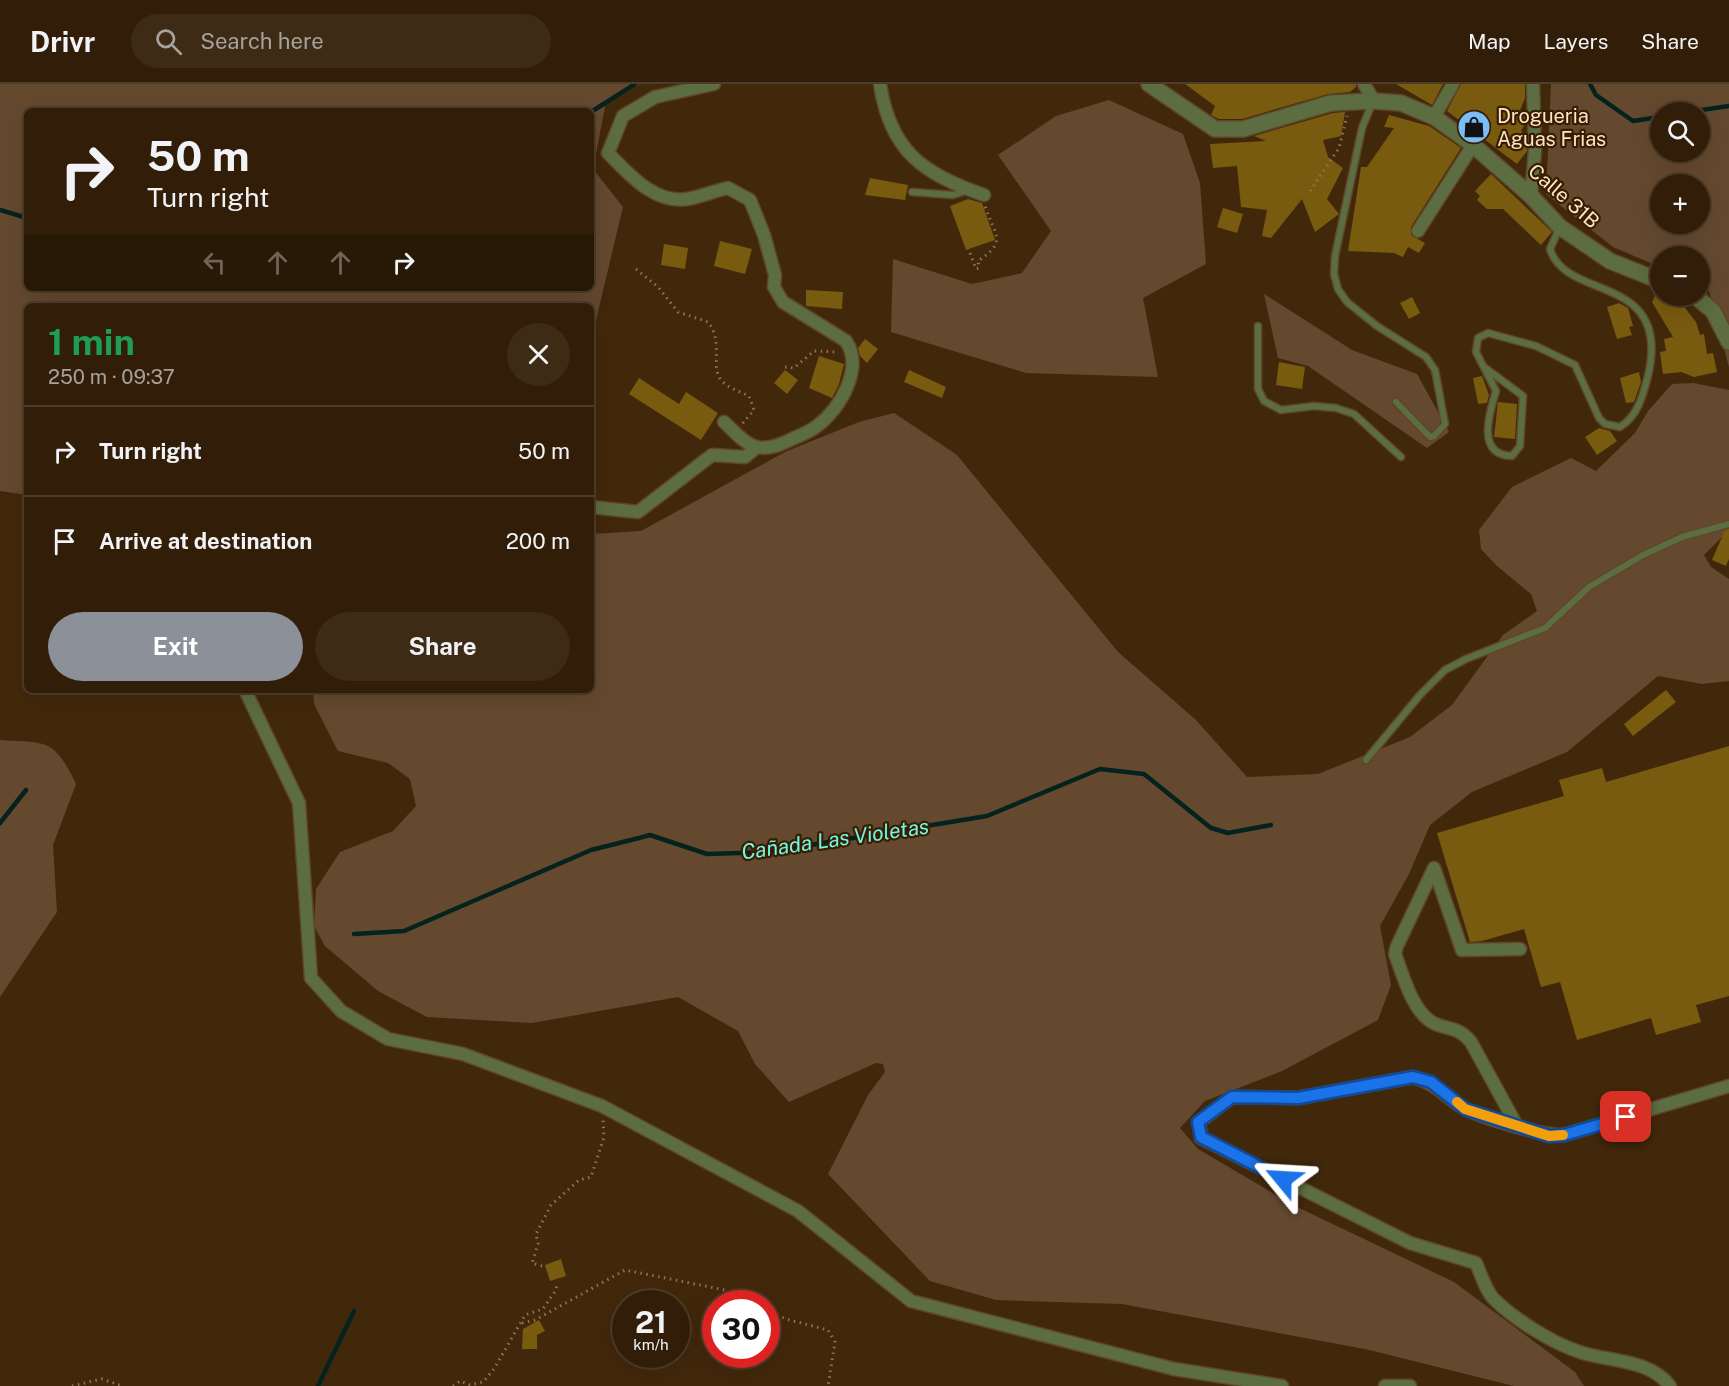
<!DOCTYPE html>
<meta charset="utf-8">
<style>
body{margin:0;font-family:"Public Sans",sans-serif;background:#3d2b16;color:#f1f3f6;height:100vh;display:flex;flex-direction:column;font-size:22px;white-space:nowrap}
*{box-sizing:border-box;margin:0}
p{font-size:20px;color:#a8a29c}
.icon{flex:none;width:33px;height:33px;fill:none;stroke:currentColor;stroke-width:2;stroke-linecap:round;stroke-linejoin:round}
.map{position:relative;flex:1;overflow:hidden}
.panel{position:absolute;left:24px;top:219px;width:570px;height:390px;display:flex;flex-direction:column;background:#321e08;border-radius:9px;box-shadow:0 6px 24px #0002,0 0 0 2px #4d3c29}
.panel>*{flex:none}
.banner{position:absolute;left:24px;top:24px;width:570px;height:183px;border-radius:9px;box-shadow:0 6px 24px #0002,0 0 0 2px #4d3c29;background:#321e08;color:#f1f3f6;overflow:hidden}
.tools{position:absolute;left:1650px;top:18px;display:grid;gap:12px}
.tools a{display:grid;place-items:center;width:60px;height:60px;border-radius:50%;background:#321e08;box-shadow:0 6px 24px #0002,0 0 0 2px #4d3c29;font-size:30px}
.speed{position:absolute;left:612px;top:1206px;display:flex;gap:12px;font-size:30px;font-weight:700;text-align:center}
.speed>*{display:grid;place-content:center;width:78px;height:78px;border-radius:50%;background:#321e08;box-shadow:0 6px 24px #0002,0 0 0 2px #4d3c29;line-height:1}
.speed small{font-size:15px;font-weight:400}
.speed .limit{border:9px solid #d22;background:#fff;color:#111}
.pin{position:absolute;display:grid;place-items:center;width:51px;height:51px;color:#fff;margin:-26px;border-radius:12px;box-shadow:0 3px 9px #0006}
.me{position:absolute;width:66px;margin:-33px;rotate:297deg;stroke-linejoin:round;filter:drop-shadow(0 0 4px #0008)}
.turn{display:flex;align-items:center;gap:21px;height:126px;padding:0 24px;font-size:27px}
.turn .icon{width:78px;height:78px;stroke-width:2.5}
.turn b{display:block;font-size:42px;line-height:51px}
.lanes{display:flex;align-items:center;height:57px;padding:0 24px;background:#0003;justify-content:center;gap:30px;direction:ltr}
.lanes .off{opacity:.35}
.round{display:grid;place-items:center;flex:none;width:63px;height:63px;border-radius:32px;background:#3d2b16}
.overview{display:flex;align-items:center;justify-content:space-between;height:102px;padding:0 24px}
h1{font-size:36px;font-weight:700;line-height:45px;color:#1e9e55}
.primary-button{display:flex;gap:12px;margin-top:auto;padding:12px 24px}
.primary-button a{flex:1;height:69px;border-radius:36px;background:#8c9099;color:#fff;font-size:24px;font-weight:700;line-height:69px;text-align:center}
.primary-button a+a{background:#3d2b16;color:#f1f3f6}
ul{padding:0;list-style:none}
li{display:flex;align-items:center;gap:18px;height:90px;padding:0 24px;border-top:2px solid #4d3c29}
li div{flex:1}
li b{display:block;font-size:22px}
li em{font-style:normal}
header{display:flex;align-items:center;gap:36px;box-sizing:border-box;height:84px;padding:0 30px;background:#321e08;border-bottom:2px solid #4d3c29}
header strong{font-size:28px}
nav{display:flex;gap:33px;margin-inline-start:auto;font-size:21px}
.search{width:420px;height:54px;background:#3d2b16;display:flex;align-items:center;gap:15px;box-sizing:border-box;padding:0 21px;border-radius:33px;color:#a8a29c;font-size:22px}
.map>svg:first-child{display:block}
</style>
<header>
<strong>Drivr</strong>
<div class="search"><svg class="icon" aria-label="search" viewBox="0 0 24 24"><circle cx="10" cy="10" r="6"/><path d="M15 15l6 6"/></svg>Search here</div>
<nav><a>Map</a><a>Layers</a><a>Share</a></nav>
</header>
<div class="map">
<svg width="1729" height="1302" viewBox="0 0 1729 1302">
<rect width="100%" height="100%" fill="#42280b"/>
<path fill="#64492f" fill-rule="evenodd" d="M 0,0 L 640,0 L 606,18 L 593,85 L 623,123 L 591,257 L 591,222 L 27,222 L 27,411 L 0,407 ZM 27,27 L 591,27 L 591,204 L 27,204 Z
M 1551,0 L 1729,0 L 1729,283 L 1708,203 L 1700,199 L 1700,172 L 1660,172 L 1660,183 L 1613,163 L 1546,110 ZM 1660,28 L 1700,28 L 1700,68 L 1660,68 ZM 1660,100 L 1700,100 L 1700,140 L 1660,140 Z
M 1109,16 L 1183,50 L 1200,99 L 1206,180 L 1143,214 L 1158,293 L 1026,289 L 891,248 L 893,175 L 972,200 L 1022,189 L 1051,147 L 998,71 L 1056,32 Z
M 1264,210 L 1352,266 L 1417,290 L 1449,348 L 1427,364 L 1308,282 L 1278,274 Z
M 1693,299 L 1729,306 L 1729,446 L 1704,471 L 1711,483 L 1729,495 L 1729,597 L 1702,600 L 1658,592 L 1567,668 L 1472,708 L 1430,741 L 1409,790 L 1380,842 L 1391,901 L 1378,936 L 1282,987 L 1205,1017 L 1180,1044 L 1198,1065 L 1293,1121 L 1454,1198 L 1575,1288 L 1584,1302 L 1514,1302 L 1365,1265 L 1122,1220 L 996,1216 L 930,1197 L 828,1090 L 868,1011 L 885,988 L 883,980 L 876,979 L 789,1018 L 755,980 L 738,947 L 678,913 L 532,939 L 427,933 L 378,907 L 325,862 L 314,842 L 316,805 L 340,768 L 393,747 L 416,722 L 410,695 L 388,679 L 338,667 L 314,620 L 313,606 L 591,606 L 591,450 L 641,447 L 787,367 L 859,338 L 894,329 L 957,371 L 1118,568 L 1196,636 L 1247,693 L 1318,690 L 1410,653 L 1452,621 L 1503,551 L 1537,527 L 1531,510 L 1497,482 L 1481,465 L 1479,446 L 1512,403 L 1571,374 L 1596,387 L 1635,349 L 1648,327 L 1672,300 Z
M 0,656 C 47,659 54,654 76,700 L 53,761 L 57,828 L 0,913 Z"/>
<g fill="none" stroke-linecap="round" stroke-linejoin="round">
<path stroke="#05221f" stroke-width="4.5" d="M 1590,0 L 1596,11 L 1633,37 L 1660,33
M 591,28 L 635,0
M 1688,28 L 1729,22
M 0,126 L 27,134
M 0,739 L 26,706
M 354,850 L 404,847 L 591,766 L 639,754 L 650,751 L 707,770 L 768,768 L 987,732 L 1100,685 L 1144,690 L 1211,744 L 1228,749 L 1271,741
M 318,1302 L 354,1227"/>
</g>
<path fill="#795b0f" d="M 1185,0 L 1356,0 L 1356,3 L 1350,8 L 1328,10 L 1242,35 L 1219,35 L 1211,31 L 1215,22 Z
M 1396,0 L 1443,0 L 1432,21 Z
M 1461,0 L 1525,0 L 1525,14 L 1520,26 L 1526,30 L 1526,38 L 1521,47 L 1526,50 L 1527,67 L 1517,80 L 1447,27 Z
M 1345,28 L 1341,52 L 1323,56 L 1328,73 L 1343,84 L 1327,115 L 1339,130 L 1315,148 L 1302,115 L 1271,154 L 1262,152 L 1267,126 L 1241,123 L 1237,82 L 1213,84 L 1210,60 L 1266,57 L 1254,52 L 1333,29 Z
M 1389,31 L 1429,42 L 1461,64 L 1411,143 L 1411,151 L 1425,159 L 1419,169 L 1408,163 L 1403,173 L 1394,169 L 1348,167 L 1361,83 L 1367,83 L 1394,44 L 1384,43 Z
M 1491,90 L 1552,148 L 1541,161 L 1503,125 L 1487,125 L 1477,116 L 1480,112 L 1475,107 Z
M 870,94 L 908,101 L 905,116 L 865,111 Z
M 968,115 L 982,119 L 995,156 L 966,166 L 950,122 Z
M 1223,124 L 1243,130 L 1237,149 L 1217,143 Z
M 720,157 L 752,165 L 745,190 L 714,182 Z
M 664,160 L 688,164 L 685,185 L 661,181 Z
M 806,206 L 843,208 L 842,225 L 806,222 Z
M 1655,212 L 1671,212 L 1679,216 L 1696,238 L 1700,251 L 1704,250 L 1707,270 L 1713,269 L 1717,288 L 1694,293 L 1681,288 L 1663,290 L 1660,268 L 1666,267 L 1664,255 L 1673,253 L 1652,218 Z
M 1412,213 L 1420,229 L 1409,235 L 1400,219 Z
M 1619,219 L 1628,224 L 1633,242 L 1629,243 L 1632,251 L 1617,255 L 1607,223 Z
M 865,255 L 878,265 L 867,279 L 860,272 L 858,264 Z
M 819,272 L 844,280 L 839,300 L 832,314 L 809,304 Z
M 1279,278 L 1305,283 L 1302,305 L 1276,301 Z
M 785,286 L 798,296 L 787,310 L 774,299 Z
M 909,286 L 946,303 L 942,314 L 904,298 Z
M 1639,288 L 1641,298 L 1634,318 L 1626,319 L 1620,294 Z
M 1482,292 L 1489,311 L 1487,319 L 1478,320 L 1473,294 Z
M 639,294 L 679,320 L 686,308 L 718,329 L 701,356 L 629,310 Z
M 1498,318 L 1517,320 L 1515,355 L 1494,353 Z
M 1599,344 L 1610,347 L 1617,357 L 1597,371 L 1585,353 Z
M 1729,445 L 1729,475 L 1726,482 L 1712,476 L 1725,446 Z
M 1666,606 L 1676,618 L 1633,652 L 1624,640 Z
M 1729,662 L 1729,912 L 1696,921 L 1701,938 L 1656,951 L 1651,934 L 1577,956 L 1560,898 L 1541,903 L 1524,845 L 1482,857 L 1470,858 L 1437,749 L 1564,712 L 1559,696 L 1602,684 L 1606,698 Z
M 561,1175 L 566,1192 L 550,1197 L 545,1181 Z
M 539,1236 L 545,1247 L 537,1251 L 537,1265 L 522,1265 L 523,1245 Z"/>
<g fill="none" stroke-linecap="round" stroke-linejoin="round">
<g stroke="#604629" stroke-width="9">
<path id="service" d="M 1373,17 L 1362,44 L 1335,172 L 1334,190 L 1338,205 L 1347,218 L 1377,242 L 1426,273 L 1435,286 L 1445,340 L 1434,352 L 1430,353 L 1396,318
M 912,108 L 953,111 L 968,106
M 1258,242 L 1258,305 L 1264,317 L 1281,326 L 1314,322 L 1336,324 L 1354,330 L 1401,373
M 1484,283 L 1523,312 L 1520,362 L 1512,372 C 1476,371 1489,330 1496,307 L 1476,268 L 1478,254 L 1488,249 L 1536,262 L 1575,281 L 1599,334 L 1605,340 L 1620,343 C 1638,332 1643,311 1648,292 C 1672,188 1566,218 1550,165 L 1560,143
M 1366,676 L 1420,611 L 1445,586 L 1466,575 L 1545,544 L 1589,503 L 1643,471 L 1682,453 L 1729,440"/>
</g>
<g stroke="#604629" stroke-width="15">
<path id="minor" d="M 714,0 L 655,13 L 623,32 L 608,69 C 629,90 654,120 687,115 C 700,113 714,107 728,104 L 750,116 L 764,151 L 775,191 L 774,203 L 783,218 L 846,257 C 864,284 840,325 817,342 C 810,348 800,351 792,355 C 782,360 769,366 757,363 C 744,360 733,346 724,338
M 880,0 C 890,67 923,90 984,111
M 1364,0 L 1374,17
M 1434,33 L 1453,0
M 1531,112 L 1535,67 L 1533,0
M 1418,147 L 1473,61
M 591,423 L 638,428 L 712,371 L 745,373 L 757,363
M 245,606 L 299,719 L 311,894 L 341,927 L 388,955 L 463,970 L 602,1022 L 798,1127 L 911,1217 L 1174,1285 L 1282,1302
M 1517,1042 L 1471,958 C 1456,940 1445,947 1430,937 C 1411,923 1403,891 1395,870 L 1397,862 L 1434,784 L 1462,866 L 1520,865
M 1385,1302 L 1410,1302
M 1670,1302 C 1649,1274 1606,1278 1577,1267 C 1551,1258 1514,1235 1495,1216 C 1486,1208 1481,1190 1476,1179 L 1410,1159 L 1201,1054 L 1199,1038 L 1232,1013 L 1298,1014 L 1413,993 C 1438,1000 1444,1013 1464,1024 C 1484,1035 1543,1052 1564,1051 L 1729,1002"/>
</g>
<g stroke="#604629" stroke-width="18">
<path id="tertiary" d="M 1149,0 L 1215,45 L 1243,45 L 1331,19 L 1374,17 L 1401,19 L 1434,33 L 1473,61 L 1531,112 L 1560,143 L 1610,177 L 1660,197
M 1695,212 L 1713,227 L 1729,258"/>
</g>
<path stroke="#907458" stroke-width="3" stroke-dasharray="1.5 4.5" stroke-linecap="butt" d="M 1310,107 L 1339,64 L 1347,32
M 970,169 L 976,185 L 979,184 L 978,177 C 1008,157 995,152 985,122
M 636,185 L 658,203 L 678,228 L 708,238 C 725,259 708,287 724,299 C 731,305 741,308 749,312 L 754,326 L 742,340
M 785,283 L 794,284 L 814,267 L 837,268
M 542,1182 L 532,1179 L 538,1160 L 536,1150 L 551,1121 L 579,1096 L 591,1093 L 604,1053 L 603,1036
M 766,1226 L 786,1235 L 828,1246 L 835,1258 L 828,1302
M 522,1239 L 535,1236 L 625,1186 L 725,1206 L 753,1220
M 72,1302 L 102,1295 L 122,1302
M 453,1302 L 460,1297 L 470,1301 L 483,1298 L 494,1285 L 525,1231 L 543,1225 L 556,1206 L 557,1199"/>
<use href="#service" stroke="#5c6d41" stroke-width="6"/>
<use href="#minor" stroke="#5c6d41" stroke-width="12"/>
<use href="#tertiary" stroke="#5c6d41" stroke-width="15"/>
</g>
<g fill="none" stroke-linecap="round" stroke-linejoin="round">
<g stroke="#114b97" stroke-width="15">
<path id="route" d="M 1283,1095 L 1201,1053 L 1198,1038 L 1232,1013 L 1298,1014 L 1413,993 L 1431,998 L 1465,1025 L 1549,1052 L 1564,1051 L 1626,1033"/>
</g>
<use href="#route" stroke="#1a73e8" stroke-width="10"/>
<path stroke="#f59e0b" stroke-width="10" d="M 1457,1018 L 1465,1025 L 1549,1052 L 1563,1051"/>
</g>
<defs>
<g id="shop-disc" transform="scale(1.725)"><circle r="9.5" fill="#7abef8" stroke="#371e01"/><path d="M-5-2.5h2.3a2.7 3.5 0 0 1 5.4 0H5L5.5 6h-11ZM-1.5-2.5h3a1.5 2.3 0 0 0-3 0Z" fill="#111"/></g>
</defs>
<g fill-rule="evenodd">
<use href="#shop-disc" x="1474" y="43"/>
</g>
<g text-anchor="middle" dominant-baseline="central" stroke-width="4.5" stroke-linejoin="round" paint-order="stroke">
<g font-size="20" fill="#ffe2c7" stroke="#371e01" text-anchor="start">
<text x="1497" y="32">Drogueria<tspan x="1497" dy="23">Aguas Frias</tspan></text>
</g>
<g font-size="20" fill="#ffe2c7" stroke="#371e01">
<text transform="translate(1564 112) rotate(41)">Calle 31B</text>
</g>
<g font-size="21" font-style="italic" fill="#73f7e8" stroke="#371e01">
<text transform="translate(835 755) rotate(-8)">Cañada Las Violetas</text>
</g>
</g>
</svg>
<div class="tools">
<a><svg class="icon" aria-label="search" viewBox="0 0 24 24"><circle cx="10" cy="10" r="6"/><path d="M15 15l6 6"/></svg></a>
<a>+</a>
<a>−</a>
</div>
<div class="speed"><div>21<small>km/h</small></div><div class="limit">30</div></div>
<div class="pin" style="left:1626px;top:1033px;background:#d93025"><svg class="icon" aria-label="arrive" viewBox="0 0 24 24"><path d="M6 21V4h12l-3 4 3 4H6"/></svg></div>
<svg class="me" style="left:1283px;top:1095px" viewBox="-20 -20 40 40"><path d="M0-17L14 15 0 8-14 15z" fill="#1a73e8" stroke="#fff" stroke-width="4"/></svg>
<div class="banner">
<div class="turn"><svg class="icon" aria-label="right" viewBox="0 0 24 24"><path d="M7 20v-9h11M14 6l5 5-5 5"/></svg><div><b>50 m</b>Turn right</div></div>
<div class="lanes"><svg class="icon off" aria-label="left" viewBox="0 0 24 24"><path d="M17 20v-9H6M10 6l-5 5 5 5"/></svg><svg class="icon off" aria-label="ahead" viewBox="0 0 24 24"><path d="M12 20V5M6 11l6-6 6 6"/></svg><svg class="icon off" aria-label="ahead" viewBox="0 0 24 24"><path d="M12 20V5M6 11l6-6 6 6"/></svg><svg class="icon" aria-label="right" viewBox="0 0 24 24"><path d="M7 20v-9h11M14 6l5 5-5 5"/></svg></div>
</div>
<section class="panel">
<div class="overview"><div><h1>1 min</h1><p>250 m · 09:37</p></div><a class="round"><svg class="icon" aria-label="close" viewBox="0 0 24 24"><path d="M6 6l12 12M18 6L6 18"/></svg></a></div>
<ul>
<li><svg class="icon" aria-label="right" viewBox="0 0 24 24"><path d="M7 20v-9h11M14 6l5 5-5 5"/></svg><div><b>Turn right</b></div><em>50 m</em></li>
<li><svg class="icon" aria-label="arrive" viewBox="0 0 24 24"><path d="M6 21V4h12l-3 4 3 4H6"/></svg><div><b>Arrive at destination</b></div><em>200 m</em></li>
</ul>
<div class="primary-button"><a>Exit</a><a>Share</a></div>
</section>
</div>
